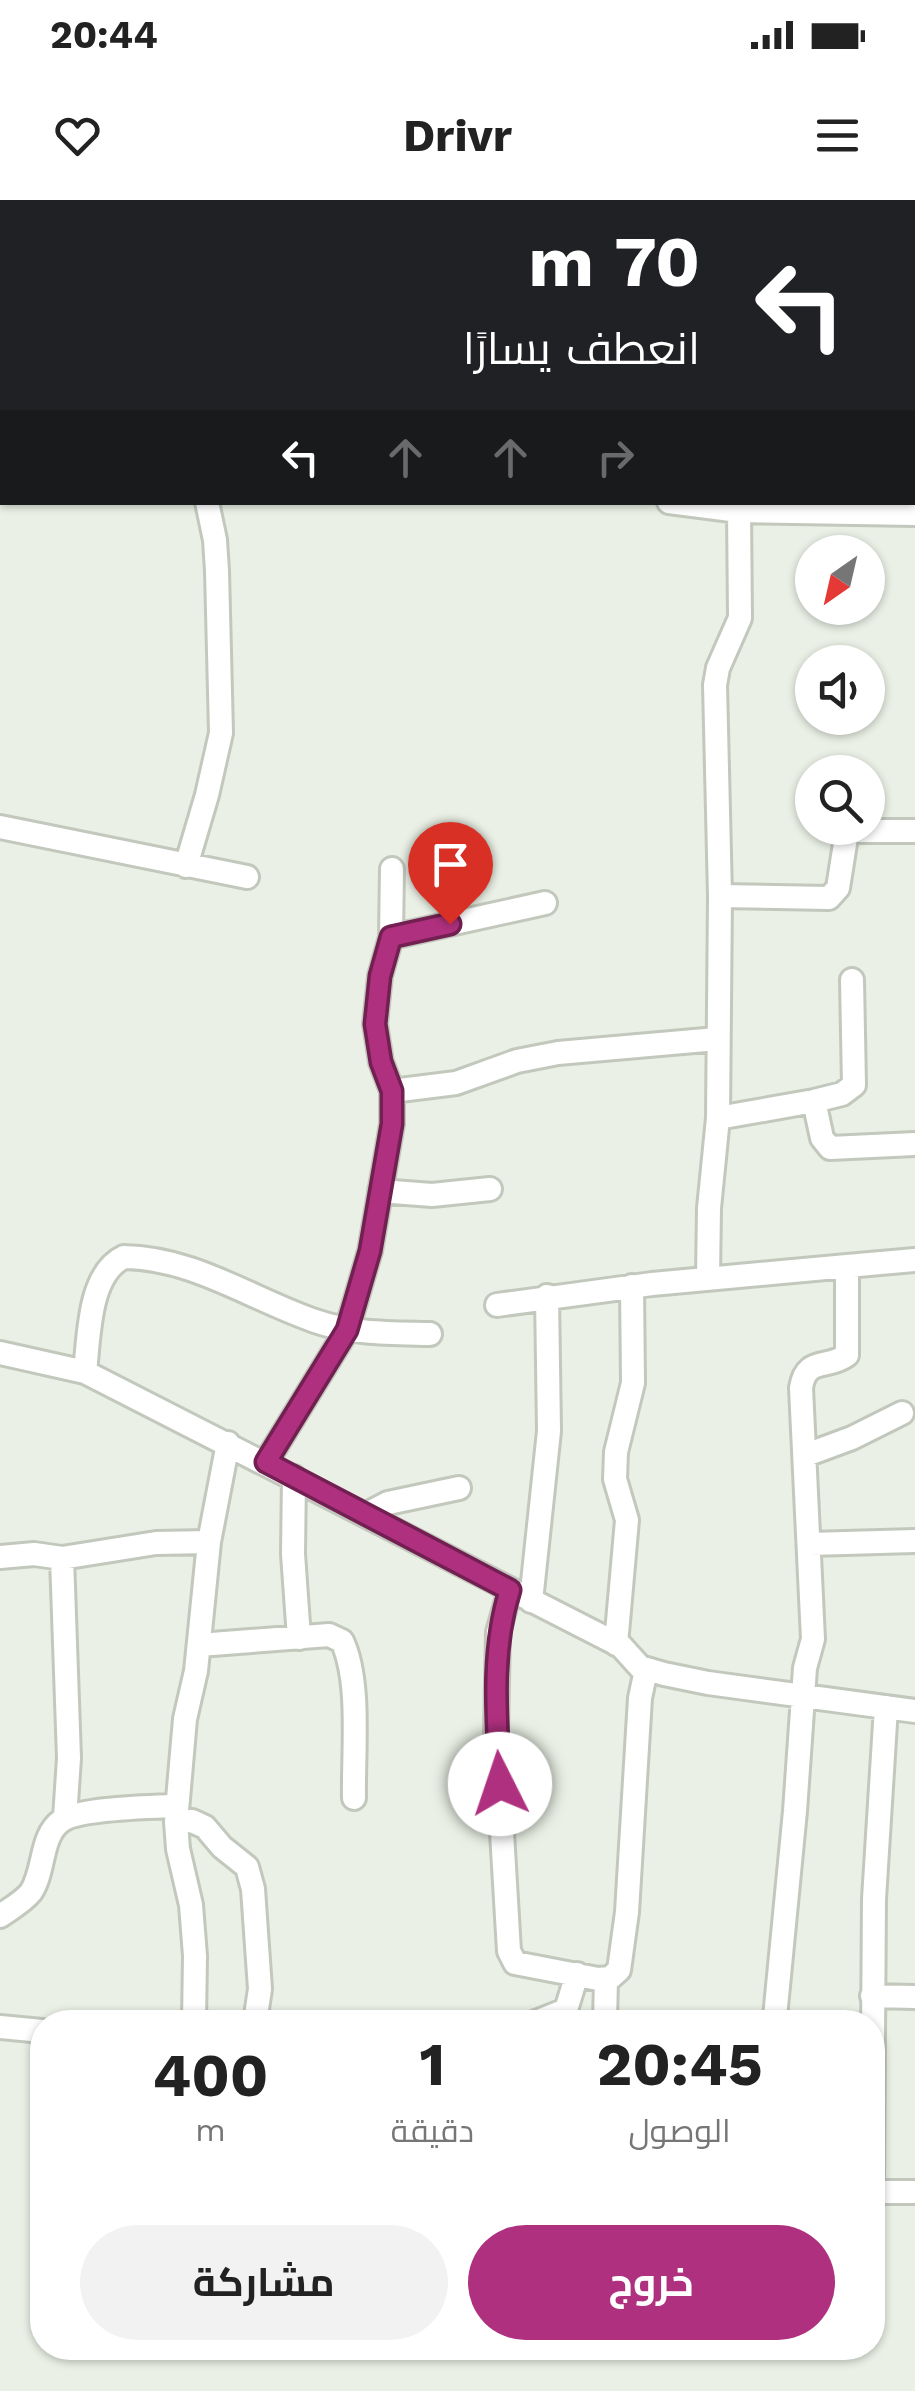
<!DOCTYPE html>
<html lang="ar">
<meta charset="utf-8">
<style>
body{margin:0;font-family:"Work Sans",Cairo,sans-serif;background:#f2f2f2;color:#222;direction:rtl;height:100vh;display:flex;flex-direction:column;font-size:38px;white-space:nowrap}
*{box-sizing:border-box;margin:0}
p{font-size:32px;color:#767676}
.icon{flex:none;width:55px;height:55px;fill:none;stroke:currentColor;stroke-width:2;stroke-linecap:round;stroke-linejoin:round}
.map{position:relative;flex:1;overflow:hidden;direction:ltr}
.drawer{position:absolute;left:30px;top:1810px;width:855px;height:350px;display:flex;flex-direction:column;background:#fff;border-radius:40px;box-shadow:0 2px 8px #0004;direction:rtl}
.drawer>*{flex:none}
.top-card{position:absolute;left:0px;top:0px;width:915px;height:305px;box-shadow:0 2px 8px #0004;direction:rtl;background:#202124;color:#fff;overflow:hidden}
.needle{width:65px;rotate:214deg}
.controls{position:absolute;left:795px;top:335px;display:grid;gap:20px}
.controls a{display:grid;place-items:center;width:90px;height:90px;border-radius:50%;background:#fff;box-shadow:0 2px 8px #0004;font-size:50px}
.pin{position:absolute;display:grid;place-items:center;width:85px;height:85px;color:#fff;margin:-102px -42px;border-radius:50% 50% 50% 0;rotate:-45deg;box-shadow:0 0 10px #0007}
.pin .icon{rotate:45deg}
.me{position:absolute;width:110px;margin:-55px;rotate:356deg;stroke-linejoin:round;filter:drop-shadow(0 0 8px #0008)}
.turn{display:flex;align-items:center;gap:35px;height:210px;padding:0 50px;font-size:45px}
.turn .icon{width:130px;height:130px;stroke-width:2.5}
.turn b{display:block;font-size:70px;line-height:85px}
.lanes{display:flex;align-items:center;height:95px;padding:0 50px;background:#0003;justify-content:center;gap:50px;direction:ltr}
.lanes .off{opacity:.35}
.eta{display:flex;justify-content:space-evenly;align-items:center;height:170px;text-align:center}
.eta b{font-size:60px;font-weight:700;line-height:70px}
.cta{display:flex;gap:20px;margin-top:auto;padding:20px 50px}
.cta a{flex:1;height:115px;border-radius:60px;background:#af307e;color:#fff;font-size:40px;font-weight:700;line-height:115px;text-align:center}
.cta a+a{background:#f2f2f2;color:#222}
.status{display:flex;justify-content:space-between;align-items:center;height:70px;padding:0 50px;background:#fff;direction:ltr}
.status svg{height:28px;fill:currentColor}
header{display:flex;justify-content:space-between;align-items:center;height:130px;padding:0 50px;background:#fff;font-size:45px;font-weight:700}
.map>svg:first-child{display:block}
</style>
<div class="status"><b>20:44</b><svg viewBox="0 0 49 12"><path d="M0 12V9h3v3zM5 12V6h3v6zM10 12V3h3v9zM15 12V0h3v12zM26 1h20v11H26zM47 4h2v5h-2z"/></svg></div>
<header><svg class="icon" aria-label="menu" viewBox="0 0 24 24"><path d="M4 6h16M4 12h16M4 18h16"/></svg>Drivr<svg class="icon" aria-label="heart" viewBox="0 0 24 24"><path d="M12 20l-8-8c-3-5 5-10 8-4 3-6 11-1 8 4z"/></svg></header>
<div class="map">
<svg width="915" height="2191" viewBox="0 0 915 2191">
<rect width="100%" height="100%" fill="#eaf0e5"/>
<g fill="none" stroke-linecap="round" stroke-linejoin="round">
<g stroke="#c3c8bd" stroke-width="28">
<path id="minor" d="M 789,2 L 789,0
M 0,75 L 2,76
M 669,302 L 739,311 L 915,314
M 0,627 L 247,677
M 915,631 L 847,631 L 838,688 L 829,698 L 720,696 L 718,918 L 814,901 L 822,938 L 830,948 L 915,944
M 186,666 L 207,595 L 221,533 L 217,371 L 215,340 L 207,302
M 720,696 L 715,485 L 718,468 L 740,418 L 739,311
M 391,737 L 545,703
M 392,891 L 456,883 L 517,861 L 558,853 L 717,839
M 814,901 L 842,894 L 854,885 L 852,780
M 380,991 L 432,995 L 490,989
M 847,1066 L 915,1060
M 708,1078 L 709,1008 L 718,918
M 497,1105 L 652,1084 L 847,1066 L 847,1155 C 827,1170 806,1156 801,1188 L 813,1439 L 805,1468 L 795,1611 L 775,1817
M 0,1153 L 85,1172 L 621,1446 L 640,1467 L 664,1474 L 708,1483 L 915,1511
M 85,1172 C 89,1138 88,1074 124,1057 C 194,1058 251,1099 315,1121 C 352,1134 392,1133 430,1134
M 806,1255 L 852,1238 L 902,1213
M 266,1262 L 347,1130 L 370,1051 L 392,924 L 392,891 L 381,862 L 375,824 L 380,776 L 391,737 L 392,669
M 294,1277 L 293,1354 L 299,1438
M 367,1314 L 388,1303 L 459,1288
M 810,1344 L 915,1341
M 0,1357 L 34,1354 L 62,1358 L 69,1558 L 65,1618
M 62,1358 L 156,1343 L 209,1342
M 510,1390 L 498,1432 L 496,1531 L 509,1751 L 515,1763 L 598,1779 L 610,1778 L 619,1770 L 627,1712 L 640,1498 L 646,1470
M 531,1401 L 549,1231 L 547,1096
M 616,1444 L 627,1320 L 615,1279 L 616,1252 L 633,1183 L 632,1086
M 199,1445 L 329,1435 L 342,1441 C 361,1481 353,1552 354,1598
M 176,1622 L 192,1621 L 205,1627 L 222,1647 L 247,1667 L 253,1689 L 260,1789 L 255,1822
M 0,1716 C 10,1709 23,1702 31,1692 C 45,1671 40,1636 61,1621 C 79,1608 153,1607 177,1606
M 872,1796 L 915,1797
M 194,1822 L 195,1756 L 191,1705 L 178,1649 L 176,1622 L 185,1519 L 196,1471 L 209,1342 L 228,1243
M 536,1822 L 566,1810 L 577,1774
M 605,1822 L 606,1779
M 0,1827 L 42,1831
M 872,1975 L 874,1699 L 886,1507
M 872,1992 L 915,1992"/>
</g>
<use href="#minor" stroke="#fff" stroke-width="22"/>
</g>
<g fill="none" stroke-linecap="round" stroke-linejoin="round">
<g stroke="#721f52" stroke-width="25">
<path id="route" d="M 450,724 L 391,737 L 380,776 L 375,824 L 381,862 L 392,891 L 392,924 L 370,1051 L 347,1130 L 266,1262 L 510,1390 C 490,1453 497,1520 500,1584"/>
</g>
<use href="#route" stroke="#af307e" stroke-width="18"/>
</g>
</svg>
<div class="controls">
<a><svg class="needle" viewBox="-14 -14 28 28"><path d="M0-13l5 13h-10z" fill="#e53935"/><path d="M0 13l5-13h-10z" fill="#767676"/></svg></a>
<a><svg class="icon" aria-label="sound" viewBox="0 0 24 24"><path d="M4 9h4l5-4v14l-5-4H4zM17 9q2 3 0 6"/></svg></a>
<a><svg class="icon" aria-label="search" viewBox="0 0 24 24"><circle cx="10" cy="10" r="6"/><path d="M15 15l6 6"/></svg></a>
</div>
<div class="pin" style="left:450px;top:724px;background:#d93025"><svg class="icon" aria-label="arrive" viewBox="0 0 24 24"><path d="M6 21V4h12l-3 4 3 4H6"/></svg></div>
<svg class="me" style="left:500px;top:1584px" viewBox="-20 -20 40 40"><circle r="19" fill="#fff"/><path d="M0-13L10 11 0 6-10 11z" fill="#af307e"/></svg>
<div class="top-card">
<div class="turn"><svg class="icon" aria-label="left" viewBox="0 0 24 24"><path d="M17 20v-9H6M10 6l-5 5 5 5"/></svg><div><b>70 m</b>انعطف يسارًا</div></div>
<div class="lanes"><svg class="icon" aria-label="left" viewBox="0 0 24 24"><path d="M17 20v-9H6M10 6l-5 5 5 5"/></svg><svg class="icon off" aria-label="ahead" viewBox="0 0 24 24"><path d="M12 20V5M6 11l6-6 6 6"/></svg><svg class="icon off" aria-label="ahead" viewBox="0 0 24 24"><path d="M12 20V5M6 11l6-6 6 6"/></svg><svg class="icon off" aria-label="right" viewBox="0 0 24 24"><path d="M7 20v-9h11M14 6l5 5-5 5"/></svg></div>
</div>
<section class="drawer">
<div class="eta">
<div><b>20:45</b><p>الوصول</p></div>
<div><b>1</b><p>دقيقة</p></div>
<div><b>400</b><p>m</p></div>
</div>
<div class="cta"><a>خروج</a><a>مشاركة</a></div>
</section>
</div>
